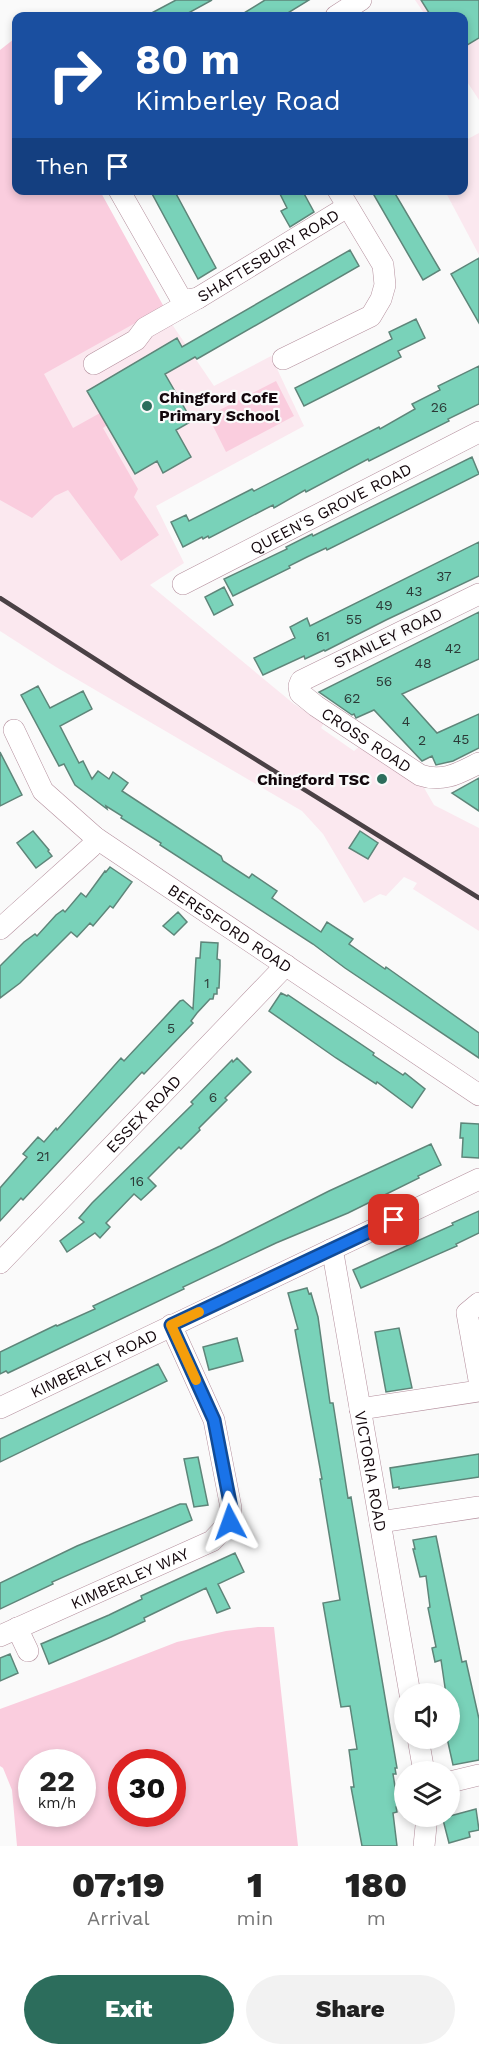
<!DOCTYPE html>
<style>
body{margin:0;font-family:"Work Sans",sans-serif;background:#f2f2f2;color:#222;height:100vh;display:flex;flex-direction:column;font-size:22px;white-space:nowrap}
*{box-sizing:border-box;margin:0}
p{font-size:20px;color:#767676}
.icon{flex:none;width:33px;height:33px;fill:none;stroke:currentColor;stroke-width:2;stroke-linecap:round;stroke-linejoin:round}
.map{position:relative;height:1846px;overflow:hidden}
.drawer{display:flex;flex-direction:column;background:#fff;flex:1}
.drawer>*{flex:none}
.banner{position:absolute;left:12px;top:12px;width:456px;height:183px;border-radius:12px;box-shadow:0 3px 9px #0003;background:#1a4fa0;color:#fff;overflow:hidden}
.controls{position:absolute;left:394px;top:1683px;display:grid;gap:12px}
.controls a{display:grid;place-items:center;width:66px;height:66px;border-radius:50%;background:#fff;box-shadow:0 3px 9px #0003;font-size:30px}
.speed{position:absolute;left:18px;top:1749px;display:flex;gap:12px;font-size:30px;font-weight:700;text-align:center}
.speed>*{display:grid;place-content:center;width:78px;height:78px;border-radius:50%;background:#fff;box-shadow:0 3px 9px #0003;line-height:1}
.speed small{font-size:15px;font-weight:400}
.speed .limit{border:9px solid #d22;background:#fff;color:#111}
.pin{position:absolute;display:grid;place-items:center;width:51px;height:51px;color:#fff;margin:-26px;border-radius:12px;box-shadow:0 3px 9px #0006}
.me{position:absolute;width:66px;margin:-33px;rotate:356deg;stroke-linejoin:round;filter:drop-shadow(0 0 4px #0008)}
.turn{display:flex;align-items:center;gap:21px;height:126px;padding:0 24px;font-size:27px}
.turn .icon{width:78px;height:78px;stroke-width:2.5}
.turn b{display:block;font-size:42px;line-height:51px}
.then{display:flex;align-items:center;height:57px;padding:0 24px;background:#0003;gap:12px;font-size:22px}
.eta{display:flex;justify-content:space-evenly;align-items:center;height:102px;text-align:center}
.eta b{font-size:36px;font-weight:800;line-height:42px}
.cta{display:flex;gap:12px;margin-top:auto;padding:12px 24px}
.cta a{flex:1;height:69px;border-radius:36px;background:#2c6d5c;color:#fff;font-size:24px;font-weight:800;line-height:69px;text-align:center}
.cta a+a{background:#f2f2f2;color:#222}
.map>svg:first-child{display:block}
</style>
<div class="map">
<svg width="479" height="1846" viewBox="0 0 479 1846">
<rect width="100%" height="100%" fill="#fafafa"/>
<path fill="#fbe8ef" d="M 415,0 L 479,0 L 479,100 L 464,77 L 464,16 L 426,16 Z
M 479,133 L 479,255 L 445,191 L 464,190 L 464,141 Z
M 100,191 L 167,317 L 214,386 L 271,356 L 304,426 L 156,506 L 184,563 L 150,585 L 294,704 L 324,723 L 321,728 L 354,751 L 360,746 L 423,786 L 434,805 L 479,828 L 479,931 L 413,889 L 417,883 L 404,877 L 386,896 L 380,894 L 364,903 L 323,834 L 302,811 L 56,667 L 0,631 L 0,280 Z"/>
<path fill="#facdde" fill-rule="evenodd" d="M 14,39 L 16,43 L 16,190 L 100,191 L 164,307 L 44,374 L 73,428 L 100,413 L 107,425 L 103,428 L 138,489 L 134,497 L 159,535 L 121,561 L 68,490 L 55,496 L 32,518 L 0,500 L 0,50 Z
M 276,381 L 294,416 L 226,452 L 208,416 Z
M 258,1627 L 274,1627 L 298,1846 L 17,1846 L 12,1790 L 3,1768 L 0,1766 L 0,1709 L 74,1682 L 177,1642 L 226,1631 ZM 82,1762 L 82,1814 L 32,1814 L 32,1762 ZM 172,1762 L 172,1814 L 122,1814 L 122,1762 Z"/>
<path fill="#79d2b9" stroke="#5e8579" stroke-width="1.5" d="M 176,0 L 212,0 L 183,16 L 146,16 Z
M 265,0 L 309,0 L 283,16 L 239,16 Z
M 421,0 L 479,0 L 479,38 L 464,47 L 464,16 L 431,16 Z
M 150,190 L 174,190 L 216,268 L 198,279 Z
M 278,190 L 302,190 L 314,212 L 290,227 L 281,211 L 287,208 Z
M 371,190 L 393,190 L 440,270 L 423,280 Z
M 350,250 L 359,266 L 197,359 L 195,357 L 165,374 L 192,421 L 176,430 L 191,457 L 163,473 L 157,461 L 135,474 L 87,391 L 177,338 L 182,347 Z
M 479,258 L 479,323 L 451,274 Z
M 416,319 L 425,338 L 398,351 L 401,357 L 304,406 L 295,388 L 392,339 L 389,332 Z
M 479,366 L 479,404 L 448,419 L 449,421 L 369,461 L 368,459 L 306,492 L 305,490 L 274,508 L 273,505 L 209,538 L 208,536 L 203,539 L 202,537 L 183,547 L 171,522 L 186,515 L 189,521 L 252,489 L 254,491 L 379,427 L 380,429 L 415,409 L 412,404 L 440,390 L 438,386 Z
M 472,457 L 479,474 L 327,550 L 326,548 L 307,557 L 289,566 L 290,568 L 233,596 L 224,579 L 287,549 L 286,547 L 312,534 L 313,536 Z
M 479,542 L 479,576 L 386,620 L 325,651 L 324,650 L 305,659 L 304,656 L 263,675 L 254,658 L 295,638 L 290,627 L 307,618 L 310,626 Z
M 224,587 L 233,605 L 214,615 L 205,597 Z
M 479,612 L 479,659 L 402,694 L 437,733 L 479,714 L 479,748 L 453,761 L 436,765 L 432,756 L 422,761 L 374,710 L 356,718 L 354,714 L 352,715 L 319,692 Z
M 38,686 L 50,708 L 83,691 L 92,709 L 60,726 L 79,763 L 83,761 L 92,779 L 98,771 L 109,779 L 113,772 L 128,783 L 122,791 L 221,856 L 223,861 L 249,878 L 252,874 L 277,891 L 272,898 L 321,932 L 327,922 L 353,939 L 349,944 L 385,969 L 386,967 L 479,1033 L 479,1058 L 345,968 L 313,944 L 160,845 L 161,843 L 121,818 L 122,816 L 106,806 L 107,809 L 75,785 L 64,764 L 59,766 L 21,695 Z
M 0,752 L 22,795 L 0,806 Z
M 479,778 L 479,811 L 452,793 Z
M 33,831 L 49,850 L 48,851 L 52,856 L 36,868 L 17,843 Z
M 360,831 L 378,843 L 368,859 L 349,848 Z
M 110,867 L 132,882 L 113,908 L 110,906 L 93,926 L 90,923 L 77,937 L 71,932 L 20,983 L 0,998 L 0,966 L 24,942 L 35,934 L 37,936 L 56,915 L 63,910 L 65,912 L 81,893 L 86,897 L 105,871 L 106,872 Z
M 178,912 L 187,922 L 174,935 L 163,926 Z
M 201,942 L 218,943 L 217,959 L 220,960 L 220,966 L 219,988 L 217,988 L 217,994 L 214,994 L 213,999 L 210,999 L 197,1013 L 191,1021 L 193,1023 L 144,1074 L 142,1072 L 23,1200 L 21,1198 L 0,1221 L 0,1188 L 27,1157 L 23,1154 L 38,1137 L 44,1142 L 56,1128 L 57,1130 L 121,1058 L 124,1061 L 180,1001 L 183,1000 L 193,1009 L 196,958 L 200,958 Z
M 281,993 L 287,996 L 288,995 L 374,1053 L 373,1055 L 403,1075 L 405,1073 L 425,1089 L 412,1108 L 377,1082 L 376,1084 L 336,1058 L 269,1011 Z
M 237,1058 L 251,1072 L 225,1098 L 227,1100 L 199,1128 L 200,1130 L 181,1149 L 179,1147 L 148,1178 L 156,1186 L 141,1200 L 134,1194 L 106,1223 L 110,1227 L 100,1238 L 95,1233 L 67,1252 L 60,1241 L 84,1222 L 79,1218 L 92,1203 L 193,1104 L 191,1102 L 232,1060 L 233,1062 Z
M 461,1123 L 479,1124 L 479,1158 L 462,1157 L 463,1138 L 460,1138 Z
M 431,1144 L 441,1165 L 418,1176 L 419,1178 L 348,1213 L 276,1243 L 183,1287 L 184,1289 L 8,1373 L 6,1371 L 0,1374 L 0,1352 L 56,1325 L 57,1326 L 95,1309 L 93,1306 L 220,1246 L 329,1191 Z
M 479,1211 L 479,1233 L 456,1244 L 457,1246 L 361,1288 L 353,1270 L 453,1225 L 452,1223 Z
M 307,1288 L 309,1294 L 311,1293 L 318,1317 L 330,1403 L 333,1403 L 348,1498 L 351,1497 L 397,1768 L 395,1768 L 396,1774 L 393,1774 L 398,1806 L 396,1807 L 397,1812 L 393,1813 L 397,1846 L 362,1846 L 351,1787 L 354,1787 L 349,1750 L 357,1749 L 350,1706 L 341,1707 L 323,1603 L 340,1600 L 320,1479 L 322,1479 L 295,1330 L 298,1329 L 288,1293 Z
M 399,1328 L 412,1388 L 386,1392 L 375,1332 Z
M 237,1338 L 243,1361 L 209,1370 L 203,1347 Z
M 158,1364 L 167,1381 L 0,1462 L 0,1439 Z
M 479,1454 L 479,1477 L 399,1489 L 399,1487 L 393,1488 L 390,1468 Z
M 198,1457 L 208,1505 L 194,1507 L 184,1459 Z
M 180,1504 L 186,1504 L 192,1520 L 52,1582 L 53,1584 L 0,1609 L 0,1583 L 77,1546 Z
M 436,1536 L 462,1662 L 466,1661 L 479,1719 L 479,1760 L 453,1765 L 447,1738 L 450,1738 L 450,1694 L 446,1694 L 441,1660 L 435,1662 L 432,1648 L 436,1647 L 428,1608 L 430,1607 L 426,1576 L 420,1577 L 413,1549 L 415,1549 L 413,1540 Z
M 235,1553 L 244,1572 L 218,1584 L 230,1608 L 217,1613 L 206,1588 L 144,1618 L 145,1621 L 111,1637 L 49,1664 L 41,1644 L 109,1615 L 142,1599 L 141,1596 Z
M 10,1654 L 18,1673 L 0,1681 L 0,1658 Z
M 476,1809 L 479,1830 L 469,1832 L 470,1837 L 449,1843 L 442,1816 L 450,1816 Z"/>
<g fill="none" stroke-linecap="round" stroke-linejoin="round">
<g stroke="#b48f9d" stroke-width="22">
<g id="minor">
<path d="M 336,16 L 361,0"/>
<path id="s1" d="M 119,190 L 180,297 L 187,300 L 198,298 L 347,207"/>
<path d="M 283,359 L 371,316 L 381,299 L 385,285 L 383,265 L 338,190"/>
<path d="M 94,364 L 136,340 L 145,328 L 198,298"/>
<path id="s2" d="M 183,584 L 479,432"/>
<path id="s3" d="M 479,594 L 301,681 L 299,686 L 300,693 L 316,706 L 420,775 C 443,783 459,773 479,763"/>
<path id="s4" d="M 14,730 L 43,791 L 96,838 L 479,1095"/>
<path d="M 0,929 L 91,847 L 96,838"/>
<path id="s5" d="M 330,1250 L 334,1259 L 410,1694"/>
<path id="s6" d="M 0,1263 L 286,965"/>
<path d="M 479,1303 L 467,1313 L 479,1380"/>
<path id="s7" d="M 0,1408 L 479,1179"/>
<path d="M 360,1409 L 479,1391"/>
<path d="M 380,1522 L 479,1507"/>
<path d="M 17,1628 L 28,1651"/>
<path id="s8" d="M 0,1636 L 212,1541 L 230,1522 L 231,1508 L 214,1420 L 171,1325"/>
<path d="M 418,1738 L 424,1772"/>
<path d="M 450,1782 L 479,1775"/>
<path d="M 424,1846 L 427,1816"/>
</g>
</g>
<use href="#minor" stroke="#fff" stroke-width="21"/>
<path stroke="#4a4145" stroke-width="4.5" d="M 0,598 L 134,684 L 479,898"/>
</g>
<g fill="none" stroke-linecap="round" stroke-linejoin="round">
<g stroke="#114b97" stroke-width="15">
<path id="route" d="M 230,1522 L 231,1508 L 214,1420 L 171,1325 L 394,1220"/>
</g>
<use href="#route" stroke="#1a73e8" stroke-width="10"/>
<path stroke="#f59e0b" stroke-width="10" d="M 196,1380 L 171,1325 L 199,1312"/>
</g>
<g fill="#2c6d5c" stroke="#fafafa" stroke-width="2">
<circle cx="147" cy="406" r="6"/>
<circle cx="382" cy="779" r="6"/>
</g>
<g text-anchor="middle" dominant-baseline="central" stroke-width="4.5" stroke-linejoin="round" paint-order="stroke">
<g font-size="14" fill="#2c3a37">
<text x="439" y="407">26</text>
<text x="444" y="576">37</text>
<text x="414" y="591">43</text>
<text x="384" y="605">49</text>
<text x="354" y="619">55</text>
<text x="323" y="636">61</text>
<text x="453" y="648">42</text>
<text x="423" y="663">48</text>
<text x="384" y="681">56</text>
<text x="352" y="698">62</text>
<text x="406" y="721">4</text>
<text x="461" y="739">45</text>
<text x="422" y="740">2</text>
<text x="207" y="983">1</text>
<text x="171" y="1028">5</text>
<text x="213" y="1097">6</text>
<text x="43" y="1156">21</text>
<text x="137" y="1181">16</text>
</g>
<g font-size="16" fill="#13070c" stroke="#fafafa">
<text stroke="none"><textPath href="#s1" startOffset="224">SHAFTESBURY ROAD</textPath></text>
<text stroke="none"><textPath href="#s2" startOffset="166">QUEEN'S GROVE ROAD</textPath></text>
<text transform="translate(388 638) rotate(-26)">STANLEY ROAD</text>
<text stroke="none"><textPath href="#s3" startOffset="292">CROSS ROAD</textPath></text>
<text stroke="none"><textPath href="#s4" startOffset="300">BERESFORD ROAD</textPath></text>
<text stroke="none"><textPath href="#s6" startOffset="207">ESSEX ROAD</textPath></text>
<text stroke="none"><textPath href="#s7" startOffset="104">KIMBERLEY ROAD</textPath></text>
<text stroke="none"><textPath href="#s5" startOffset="225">VICTORIA ROAD</textPath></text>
<text stroke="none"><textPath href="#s8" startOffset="142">KIMBERLEY WAY</textPath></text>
</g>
<g font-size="16" font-weight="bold" fill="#13070c" stroke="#fafafa" text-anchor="start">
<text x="159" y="397">Chingford CofE<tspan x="159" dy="18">Primary School</tspan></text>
<text x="370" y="779" text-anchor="end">Chingford TSC</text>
</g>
</g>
</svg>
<div class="controls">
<a><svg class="icon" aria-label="sound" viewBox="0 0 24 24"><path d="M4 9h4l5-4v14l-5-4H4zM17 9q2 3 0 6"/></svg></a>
<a><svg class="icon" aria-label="layers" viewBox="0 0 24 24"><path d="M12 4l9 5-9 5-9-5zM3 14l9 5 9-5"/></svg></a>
</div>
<div class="speed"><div>22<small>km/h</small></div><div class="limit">30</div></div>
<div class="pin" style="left:394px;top:1220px;background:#d93025"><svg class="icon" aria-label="arrive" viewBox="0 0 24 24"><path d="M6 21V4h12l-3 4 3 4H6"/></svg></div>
<svg class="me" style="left:230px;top:1522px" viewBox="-20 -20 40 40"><path d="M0-17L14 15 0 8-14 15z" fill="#1a73e8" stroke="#fff" stroke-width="4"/></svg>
<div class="banner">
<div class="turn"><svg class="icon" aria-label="right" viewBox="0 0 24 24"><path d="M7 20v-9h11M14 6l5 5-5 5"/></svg><div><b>80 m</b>Kimberley Road</div></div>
<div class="then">Then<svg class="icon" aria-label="arrive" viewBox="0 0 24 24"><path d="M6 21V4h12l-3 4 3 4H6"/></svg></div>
</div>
</div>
<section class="drawer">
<div class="eta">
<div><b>07:19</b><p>Arrival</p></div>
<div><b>1</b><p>min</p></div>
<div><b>180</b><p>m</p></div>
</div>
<div class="cta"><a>Exit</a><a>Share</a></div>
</section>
